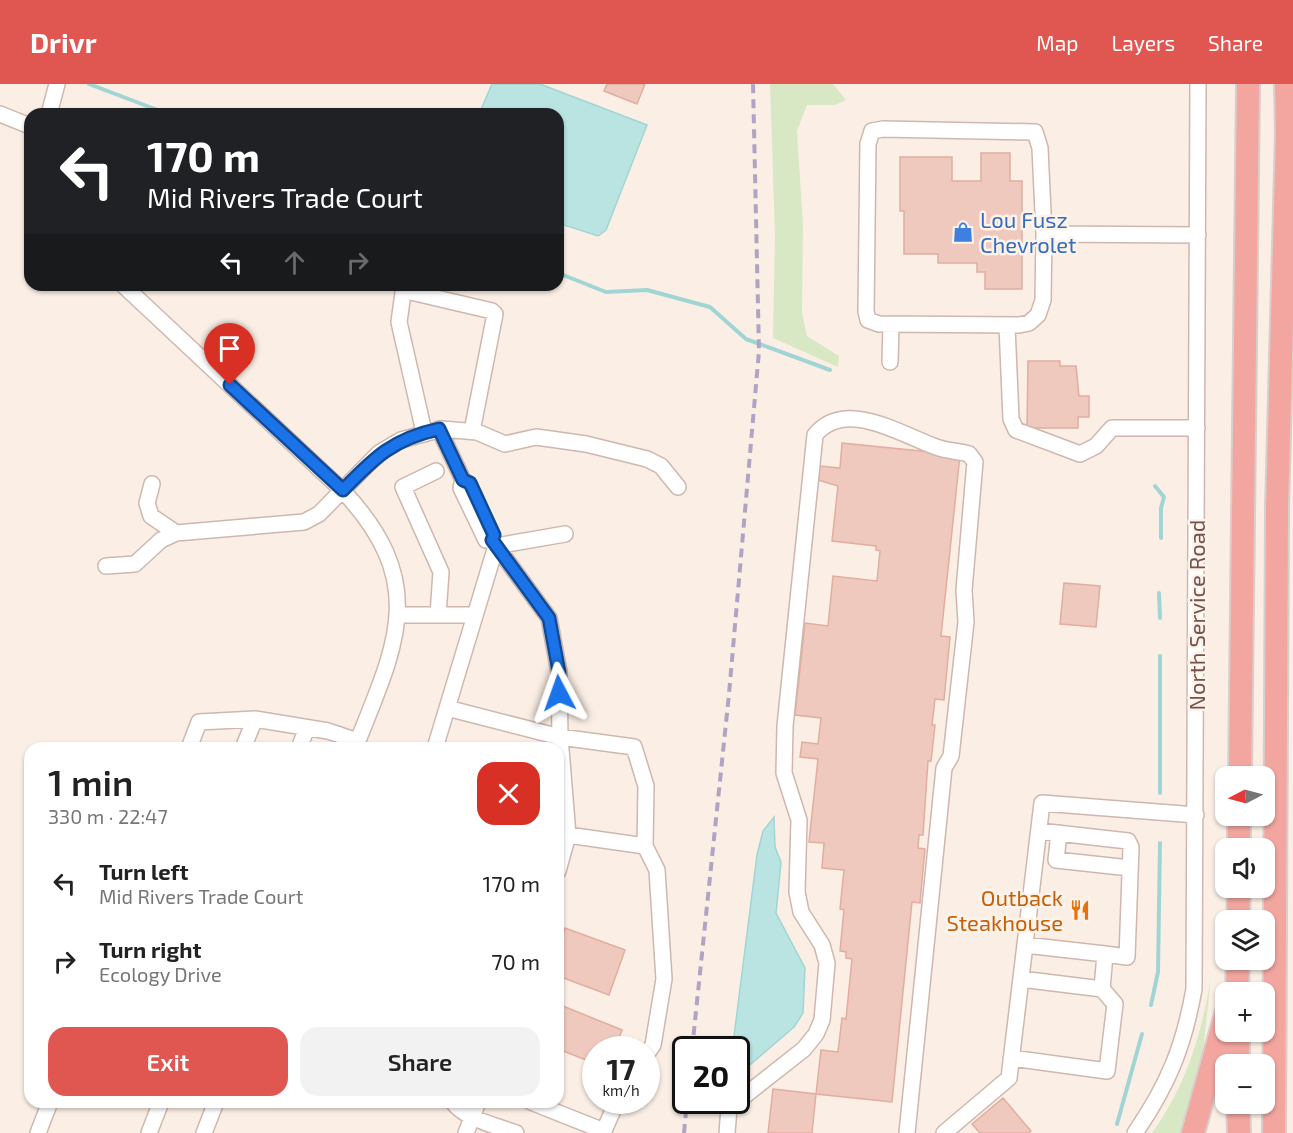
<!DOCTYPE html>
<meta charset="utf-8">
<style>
body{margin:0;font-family:"Exo 2",sans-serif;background:#f2f2f2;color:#222;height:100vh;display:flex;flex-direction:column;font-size:22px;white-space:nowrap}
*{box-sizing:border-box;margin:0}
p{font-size:20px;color:#767676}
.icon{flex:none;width:33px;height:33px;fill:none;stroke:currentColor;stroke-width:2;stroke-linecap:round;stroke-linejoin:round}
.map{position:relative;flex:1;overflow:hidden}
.details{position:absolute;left:24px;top:658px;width:540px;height:366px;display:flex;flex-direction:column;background:#fff;border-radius:18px;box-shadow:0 2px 4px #0004}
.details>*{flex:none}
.guide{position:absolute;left:24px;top:24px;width:540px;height:183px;border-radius:18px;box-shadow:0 2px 4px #0004;background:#202124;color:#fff;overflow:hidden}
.needle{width:39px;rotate:264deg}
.tools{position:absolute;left:1215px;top:682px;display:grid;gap:12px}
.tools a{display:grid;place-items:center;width:60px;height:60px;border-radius:12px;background:#fff;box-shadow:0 2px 4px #0004;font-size:30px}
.speed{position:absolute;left:582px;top:952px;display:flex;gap:12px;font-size:30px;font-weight:700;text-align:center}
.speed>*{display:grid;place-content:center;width:78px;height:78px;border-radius:50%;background:#fff;box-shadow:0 2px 4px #0004;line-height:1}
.speed small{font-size:15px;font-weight:400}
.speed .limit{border:3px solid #111;border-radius:9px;background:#fff;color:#111}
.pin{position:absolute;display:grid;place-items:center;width:51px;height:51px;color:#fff;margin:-62px -26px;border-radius:50% 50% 50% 0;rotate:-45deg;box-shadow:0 0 6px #0007}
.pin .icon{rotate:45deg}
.me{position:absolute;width:66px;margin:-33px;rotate:356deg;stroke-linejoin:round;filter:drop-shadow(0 0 4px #0008)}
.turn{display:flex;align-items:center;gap:21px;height:126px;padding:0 24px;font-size:27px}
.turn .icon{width:78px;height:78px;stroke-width:2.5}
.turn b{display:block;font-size:42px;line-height:51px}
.lanes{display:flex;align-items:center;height:57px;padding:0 24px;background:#0003;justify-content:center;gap:30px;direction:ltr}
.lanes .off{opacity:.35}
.round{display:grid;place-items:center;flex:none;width:63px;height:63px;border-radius:18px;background:#f2f2f2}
.headline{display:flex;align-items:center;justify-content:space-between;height:102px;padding:0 24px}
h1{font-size:36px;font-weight:600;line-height:45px}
.button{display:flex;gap:12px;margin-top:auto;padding:12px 24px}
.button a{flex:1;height:69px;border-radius:18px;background:#df5750;color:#fff;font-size:24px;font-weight:600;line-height:69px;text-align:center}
.button a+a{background:#f2f2f2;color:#222}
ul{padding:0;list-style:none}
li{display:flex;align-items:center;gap:18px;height:78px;padding:0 24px}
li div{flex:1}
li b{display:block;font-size:22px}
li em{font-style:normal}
header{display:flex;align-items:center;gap:36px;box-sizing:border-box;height:84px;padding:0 30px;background:#df5750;color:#fff}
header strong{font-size:28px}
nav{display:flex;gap:33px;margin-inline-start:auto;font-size:21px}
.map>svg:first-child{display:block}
</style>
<header>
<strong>Drivr</strong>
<nav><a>Map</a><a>Layers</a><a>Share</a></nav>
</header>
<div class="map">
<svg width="1293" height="1049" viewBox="0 0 1293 1049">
<rect width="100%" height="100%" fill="#fbefe5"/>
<path fill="#d9e8c4" d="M 770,0 L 833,0 L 846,16 L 835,21 L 807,21 L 797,47 L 803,141 L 802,229 L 807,252 L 839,272 L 838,283 L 773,254 L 775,151 Z
M 1211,894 L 1202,977 L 1182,1049 L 1152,1049 C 1186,1002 1201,951 1211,894 Z"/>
<path fill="#bae4e2" stroke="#a1d5d4" stroke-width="1.5" d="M 492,0 L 540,0 L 647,41 L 606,146 L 598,152 L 558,139 L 558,30 L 479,30 Z
M 774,733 L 775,763 L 781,778 L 776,829 L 805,884 L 803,929 L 794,943 L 737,992 L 736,966 L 732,966 L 733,960 L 757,771 L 763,747 Z"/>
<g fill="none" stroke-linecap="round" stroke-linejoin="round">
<path stroke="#a1d5d4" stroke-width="4" d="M 89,0 L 168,30
M 558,189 L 606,208 L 647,206 L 710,223 L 746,255 L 830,286
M 1155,402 L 1164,413 L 1161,424 L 1161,454
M 1159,509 L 1160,534
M 1160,709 L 1160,572
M 1151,921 L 1158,888 L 1160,759
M 1117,1040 L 1142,950"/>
</g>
<path fill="#efc9be" stroke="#e1ad9f" stroke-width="1.5" d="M 607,0 L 645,0 L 637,20 L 604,7 Z
M 981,69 L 1010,69 L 1010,97 L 1022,97 L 1022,205 L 985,205 L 985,188 L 977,188 L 977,179 L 938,179 L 938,170 L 904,170 L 904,127 L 900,127 L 900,73 L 952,73 L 952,97 L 981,97 Z
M 1028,277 L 1060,277 L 1060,282 L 1076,282 L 1079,312 L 1089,312 L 1089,333 L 1078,333 L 1078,344 L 1027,344 Z
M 842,359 L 960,371 L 941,552 L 950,553 L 944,616 L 935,615 L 932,641 L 935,641 L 931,677 L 928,677 L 923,751 L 919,751 L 918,764 L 925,765 L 920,819 L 912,818 L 892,1018 L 816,1010 L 821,966 L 838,968 L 842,934 L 846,935 L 852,875 L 846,874 L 846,868 L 840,867 L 844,826 L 840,825 L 844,786 L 822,784 L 824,759 L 809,758 L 818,675 L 800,673 L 802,658 L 818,660 L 821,634 L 795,631 L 805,539 L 828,542 L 833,492 L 877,497 L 880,467 L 876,466 L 876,462 L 832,457 L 838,402 L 818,396 L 820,382 L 840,384 Z
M 1064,499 L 1100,502 L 1096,543 L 1060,540 Z
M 565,844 L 625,866 L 609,911 L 558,892 L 558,862 Z
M 558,920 L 622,946 L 614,966 L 596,966 L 596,980 L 558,965 Z
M 773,1005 L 816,1010 L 812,1049 L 768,1049 Z
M 1003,1014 L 1031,1047 L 1028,1049 L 980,1049 L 972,1040 Z"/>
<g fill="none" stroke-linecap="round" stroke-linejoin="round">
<g stroke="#ceb7af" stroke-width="18">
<path id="minor" d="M 0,30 L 30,42
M 49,30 L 57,0
M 883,45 L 1035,48 L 1040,64 L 1044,150 L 1043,216 L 1038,231 L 1029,239 L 1019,241 L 879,240 L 868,236 L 866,227 L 868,60 L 872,47 Z
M 1044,150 L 1198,151
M 123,201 L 343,407 C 430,500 396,561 355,664
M 1007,242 L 1011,335 L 1016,346 L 1080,370 L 1096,362 L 1112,344 L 1197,344
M 890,278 L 891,241
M 439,345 L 463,396 L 461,404 L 486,456 L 492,456 L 549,534 L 559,588 L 560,653 L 568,751 L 558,787
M 424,348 L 399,238 L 403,209 L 411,208 L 492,227 L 495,230 L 472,347
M 436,387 L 403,403 L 441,488 L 438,531
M 152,400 L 147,419 L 151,432 L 176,449
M 496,462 L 565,450
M 106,482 L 135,480 L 161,456 L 176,449 L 304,438 L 319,430 L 379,369 L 401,356 L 442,345 L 477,348 L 505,360 L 536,353 L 586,360 L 647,375 L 661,382 L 678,403
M 398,531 L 475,531
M 447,624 L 560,653 L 634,663 L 646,702 L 645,762 L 657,786 L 664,895 L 653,961 L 646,971
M 189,664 L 199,638 L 255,635 L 328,647 L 358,657
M 243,664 L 255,635
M 299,664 L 307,644
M 435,664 L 496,462
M 1059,749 L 1056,776 L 1130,784
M 568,751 L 645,762
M 1025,861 L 1105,870
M 1021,895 L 1102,905 L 1105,870 L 1127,873 L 1131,763 L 1128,757 L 1039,747
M 1011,974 L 1107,987 L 1115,920 L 1102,905
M 453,1018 C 464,1035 498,1042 516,1049
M 531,1018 L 604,1047
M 38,1049 L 50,1018
M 149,1049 L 161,1018
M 204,1049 L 216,1018
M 466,1049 L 478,1018
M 603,1049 L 617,1017
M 727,1049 L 729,1024 L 804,965 L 816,950 L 822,936 L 827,879 L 822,861 L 801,828 L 797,808 L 799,736 L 784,689 L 785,642 L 815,351 C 845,314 900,350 936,363 C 947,367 958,367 969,370 L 975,378 L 964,506 L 966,538 L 951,672 L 944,684 L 907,1049
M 944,1049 L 1009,994 L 1042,719 L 1196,731
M 1135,1049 C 1168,1001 1184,962 1194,905 L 1198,0"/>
</g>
<g stroke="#d8cfcd" stroke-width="26">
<path id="highway" d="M 1240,693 L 1248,0
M 1239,765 L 1239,732
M 1238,837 L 1239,804
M 1237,909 L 1238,876
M 1238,948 L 1238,981
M 1238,1020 L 1239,1049
M 1193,1049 L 1226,930
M 1274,1049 L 1277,424 L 1287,48 L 1286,0"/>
</g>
<use href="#minor" stroke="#fff" stroke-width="15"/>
<use href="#highway" stroke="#f2a69f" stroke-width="22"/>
<path stroke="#b0a4c4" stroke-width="4" stroke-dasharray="9 6" stroke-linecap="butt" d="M 692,966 L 729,610 L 759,267 L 753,0
M 684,1049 L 687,1017"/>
</g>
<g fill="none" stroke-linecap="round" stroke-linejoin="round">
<g stroke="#114b97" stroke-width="15">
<path id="route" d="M 230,301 L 343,406 C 375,373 393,355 439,345 L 463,396 L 470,399 L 494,451 L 492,456 L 549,534 L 559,588 L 559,609"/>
</g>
<use href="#route" stroke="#1a73e8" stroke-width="10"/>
</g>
<defs>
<g id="shop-bare" transform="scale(1.62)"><path d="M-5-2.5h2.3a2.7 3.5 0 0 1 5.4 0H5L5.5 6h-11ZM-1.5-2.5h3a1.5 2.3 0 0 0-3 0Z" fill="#3f7fe0" stroke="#fef3eb" stroke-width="2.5" paint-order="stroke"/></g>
<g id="restaurant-bare" transform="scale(1.62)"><path d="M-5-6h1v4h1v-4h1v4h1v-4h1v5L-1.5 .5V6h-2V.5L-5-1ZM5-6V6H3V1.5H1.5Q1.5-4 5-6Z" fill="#e8710a" stroke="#fef3eb" stroke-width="2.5" paint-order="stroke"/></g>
</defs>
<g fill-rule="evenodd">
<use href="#shop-bare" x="963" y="148"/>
<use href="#restaurant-bare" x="1080" y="826"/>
</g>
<g text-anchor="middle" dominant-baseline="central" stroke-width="5" stroke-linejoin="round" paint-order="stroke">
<g font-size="22" fill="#366cbe" stroke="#fef3eb" text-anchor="start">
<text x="980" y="135">Lou Fusz<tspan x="980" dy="25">Chevrolet</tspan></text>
</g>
<g font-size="22" fill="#73534b" stroke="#fef3eb">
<text transform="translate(1196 531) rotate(-90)">North Service Road</text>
</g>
<g font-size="22" fill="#c56008" stroke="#fef3eb" text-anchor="end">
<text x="1063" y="813">Outback<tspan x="1063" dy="25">Steakhouse</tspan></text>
</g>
</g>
</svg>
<div class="tools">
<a><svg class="needle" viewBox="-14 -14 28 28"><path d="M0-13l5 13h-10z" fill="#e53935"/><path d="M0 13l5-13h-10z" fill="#767676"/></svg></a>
<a><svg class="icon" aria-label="sound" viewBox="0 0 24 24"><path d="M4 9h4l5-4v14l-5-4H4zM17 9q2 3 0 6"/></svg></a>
<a><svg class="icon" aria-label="layers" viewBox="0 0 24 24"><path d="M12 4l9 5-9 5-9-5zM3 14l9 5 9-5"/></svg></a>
<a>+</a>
<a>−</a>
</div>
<div class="speed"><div>17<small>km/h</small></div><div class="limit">20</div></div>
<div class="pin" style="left:230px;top:301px;background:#d93025"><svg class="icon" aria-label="arrive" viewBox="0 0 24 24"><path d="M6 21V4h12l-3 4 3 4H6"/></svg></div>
<svg class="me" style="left:559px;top:609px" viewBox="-20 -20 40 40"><path d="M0-17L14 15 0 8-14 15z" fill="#1a73e8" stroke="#fff" stroke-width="4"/></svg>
<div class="guide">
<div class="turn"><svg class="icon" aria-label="left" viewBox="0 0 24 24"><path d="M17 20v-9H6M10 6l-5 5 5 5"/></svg><div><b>170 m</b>Mid Rivers Trade Court</div></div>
<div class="lanes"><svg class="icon" aria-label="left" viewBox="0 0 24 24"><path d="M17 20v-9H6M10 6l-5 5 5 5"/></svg><svg class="icon off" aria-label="ahead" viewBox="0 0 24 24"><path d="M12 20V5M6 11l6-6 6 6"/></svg><svg class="icon off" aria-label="right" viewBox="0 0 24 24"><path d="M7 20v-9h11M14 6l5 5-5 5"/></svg></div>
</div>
<section class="details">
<div class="headline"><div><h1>1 min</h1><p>330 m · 22:47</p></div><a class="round" style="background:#d93025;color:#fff"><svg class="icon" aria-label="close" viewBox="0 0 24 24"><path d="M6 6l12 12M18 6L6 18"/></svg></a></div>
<ul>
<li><svg class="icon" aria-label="left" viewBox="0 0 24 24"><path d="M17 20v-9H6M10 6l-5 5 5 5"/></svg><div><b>Turn left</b><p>Mid Rivers Trade Court</p></div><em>170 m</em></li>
<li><svg class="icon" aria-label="right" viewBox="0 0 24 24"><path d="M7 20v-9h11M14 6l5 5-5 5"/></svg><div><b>Turn right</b><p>Ecology Drive</p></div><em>70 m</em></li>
</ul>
<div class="button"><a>Exit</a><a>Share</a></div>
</section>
</div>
